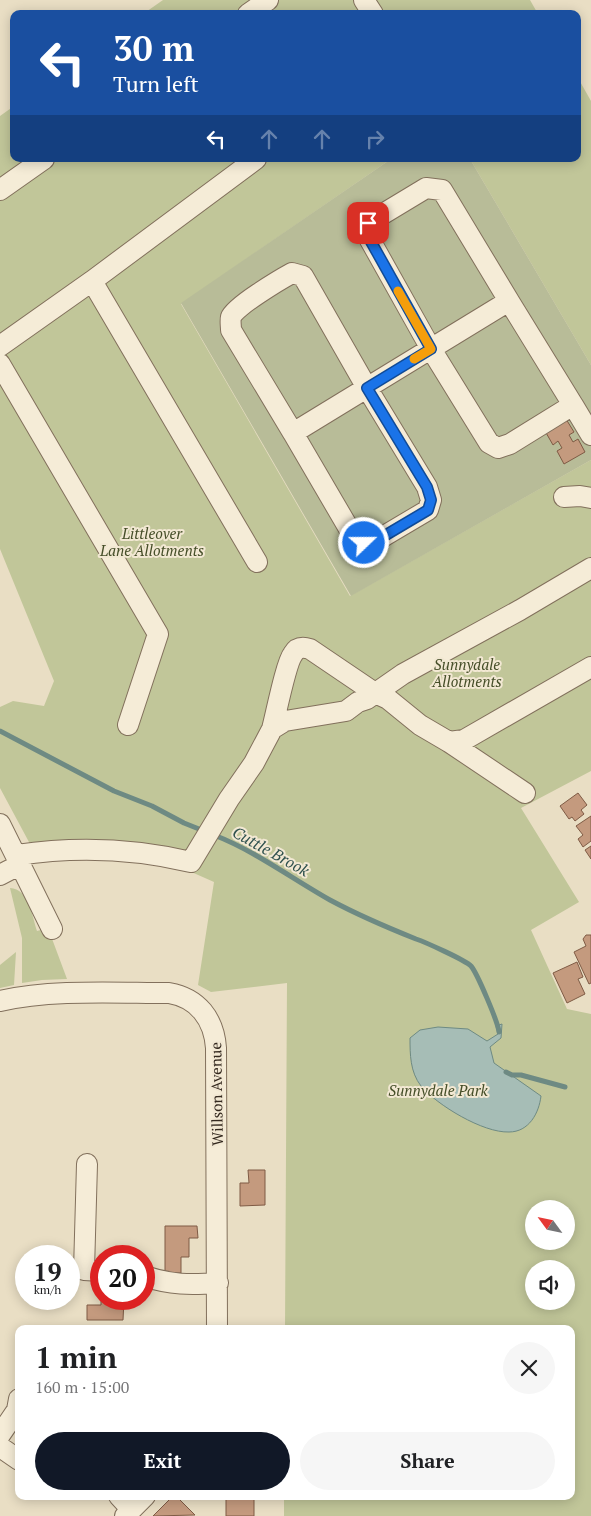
<!DOCTYPE html>
<meta charset="utf-8">
<style>
body{margin:0;font-family:"PT Serif",serif;background:#f6f6f6;color:#202124;height:100vh;display:flex;flex-direction:column;font-size:19px;white-space:nowrap}
*{box-sizing:border-box;margin:0}
p{font-size:16px;color:#757577}
.icon{flex:none;width:28px;height:28px;fill:none;stroke:currentColor;stroke-width:2;stroke-linecap:round;stroke-linejoin:round}
.map{position:relative;flex:1;overflow:hidden}
.drawer{position:absolute;left:15px;top:1325px;width:560px;height:175px;display:flex;flex-direction:column;background:#fff;border-radius:10px;box-shadow:0 2px 12px #0003}
.drawer>*{flex:none}
.banner{position:absolute;left:10px;top:10px;width:571px;height:152px;border-radius:10px;box-shadow:0 2px 12px #0003;background:#1a4fa0;color:#fff;overflow:hidden}
.needle{width:32px;rotate:303deg}
.buttons{position:absolute;left:525px;top:1200px;display:grid;gap:10px}
.buttons a{display:grid;place-items:center;width:50px;height:50px;border-radius:50%;background:#fff;box-shadow:0 2px 12px #0003;font-size:25px}
.speed{position:absolute;left:15px;top:1245px;display:flex;gap:10px;font-size:25px;font-weight:700;text-align:center}
.speed>*{display:grid;place-content:center;width:65px;height:65px;border-radius:50%;background:#fff;box-shadow:0 2px 12px #0003;line-height:1}
.speed small{font-size:12px;font-weight:400}
.speed .limit{border:8px solid #d22;background:#fff;color:#111}
.pin{position:absolute;display:grid;place-items:center;width:42px;height:42px;color:#fff;margin:-21px;border-radius:10px;box-shadow:0 2px 8px #0006}
.me{position:absolute;width:55px;margin:-28px;rotate:68deg;stroke-linejoin:round;filter:drop-shadow(0 0 4px #0008)}
.turn{display:flex;align-items:center;gap:18px;height:105px;padding:0 20px;font-size:22px}
.turn .icon{width:65px;height:65px;stroke-width:2.5}
.turn b{display:block;font-size:35px;line-height:42px}
.lanes{display:flex;align-items:center;height:48px;padding:0 20px;background:#0003;justify-content:center;gap:25px;direction:ltr}
.lanes .off{opacity:.35}
.round{display:grid;place-items:center;flex:none;width:52px;height:52px;border-radius:26px;background:#f6f6f6}
.summary{display:flex;align-items:center;justify-content:space-between;height:85px;padding:0 20px}
h1{font-size:30px;font-weight:800;line-height:38px}
.button{display:flex;gap:10px;margin-top:auto;padding:10px 20px}
.button a{flex:1;height:58px;border-radius:30px;background:#111827;color:#fff;font-size:20px;font-weight:800;line-height:58px;text-align:center}
.button a+a{background:#f6f6f6;color:#202124}
.map>svg:first-child{display:block}
</style>
<div class="map">
<svg width="591" height="1516" viewBox="0 0 591 1516">
<rect width="100%" height="100%" fill="#e9dec4"/>
<path fill="#c1c699" fill-rule="evenodd" d="M 163,0 L 530,0 L 538,14 L 143,14 Z
M 578,78 L 591,101 L 591,365 L 470,159 L 578,159 Z
M 14,106 L 14,159 L 391,159 L 181,304 L 350,596 L 591,460 L 591,771 L 521,808 L 579,902 L 531,930 L 567,1009 L 591,1014 L 591,1516 L 284,1516 L 284,1496 L 571,1496 L 571,1329 L 285,1329 L 287,983 L 211,992 L 198,985 L 214,882 L 162,859 L 37,857 L 0,788 L 0,707 L 13,701 L 44,706 L 54,681 L 0,549 L 0,116 ZM 534,1209 L 566,1209 L 566,1241 L 534,1241 ZM 534,1269 L 566,1269 L 566,1301 L 534,1301 Z
M 10,888 C 29,889 32,916 37,931 L 48,928 L 67,979 L 42,980 L 22,983 L 22,938 Z
M 16,952 L 14,985 L 0,988 L 0,965 Z"/>
<path fill="#b8bc98" d="M 391,159 L 470,159 L 591,365 L 591,460 L 351,596 L 181,303 Z"/>
<path fill="#a6bdb6" stroke="#6e8a83" d="M 502,1024 L 501,1038 L 490,1047 L 494,1063 L 541,1096 C 539,1113 529,1132 509,1132 C 483,1133 437,1105 421,1086 C 410,1072 410,1054 410,1038 L 420,1030 L 438,1027 L 468,1029 L 487,1041 L 498,1034 L 496,1026 Z"/>
<g fill="none" stroke-linecap="round" stroke-linejoin="round">
<path stroke="#6e8a83" stroke-width="5" d="M 0,731 L 114,791 L 152,806 L 184,823 L 204,831
M 214,835 C 255,851 291,878 330,900 C 358,915 386,927 416,939 C 425,942 465,960 471,966 C 477,973 498,1022 499,1032
M 506,1072 L 512,1075 L 521,1075 L 565,1087"/>
</g>
<path fill="#c49a7e" stroke="#7f5b45" d="M 566,419 L 574,432 L 569,435 L 573,442 L 578,439 L 585,452 L 564,464 L 557,451 L 562,448 L 558,441 L 553,445 L 545,431 Z
M 578,793 L 587,805 L 581,810 L 584,814 L 575,821 L 572,817 L 569,819 L 560,806 Z
M 591,816 L 591,841 L 583,847 L 578,839 L 583,835 L 576,826 Z
M 591,846 L 591,859 L 585,850 Z
M 586,935 L 591,935 L 591,983 L 589,984 L 574,952 L 586,946 L 583,939 Z
M 577,962 L 583,977 L 578,979 L 585,994 L 567,1003 L 553,973 Z
M 248,1170 L 265,1170 L 265,1205 L 240,1206 L 240,1183 L 249,1183 Z
M 165,1226 L 197,1226 L 198,1238 L 189,1238 L 189,1257 L 181,1257 L 181,1273 L 165,1273 Z
M 101,1296 L 101,1299 L 124,1299 L 123,1320 L 87,1320 L 87,1305 L 101,1305 Z
M 173,1496 L 176,1496 L 195,1515 L 153,1516 Z
M 226,1496 L 254,1496 L 254,1516 L 226,1516 Z"/>
<g fill="none" stroke-linecap="round" stroke-linejoin="round">
<g stroke="#82705c" stroke-width="22">
<path id="minor" d="M 364,0 L 373,14
M 248,14 L 268,0
M 0,190 L 44,159
M 92,281 L 257,562
M 0,346 L 92,281 L 256,159
M 0,364 L 158,634 L 128,725
M 573,405 L 591,435
M 293,433 L 231,330 C 231,326 230,321 231,317 C 234,307 281,279 292,273 L 303,276 L 367,388 L 427,487 L 431,500 L 428,510 L 374,542 L 364,543 L 352,534 L 293,433 C 365,389 437,345 509,301 L 442,190 L 426,188 L 368,223 L 365,231 L 431,349 L 489,443 L 498,448 L 510,444 L 573,405 L 509,301
M 564,497 L 580,496 L 591,498
M 272,729 C 276,714 286,663 293,654 C 297,647 303,647 310,649 L 375,693 L 388,699 L 420,725 L 449,742 L 464,740 L 591,667
M 449,742 L 525,793
M 0,824 L 52,929
M 17,855 C 77,846 132,848 191,862 L 229,799 L 254,763 L 272,729 L 285,721 L 346,711 L 358,702 L 367,699 L 403,674 L 520,610 L 591,568
M 0,875 L 21,864
M 0,1001 C 51,989 116,993 169,993 C 198,998 214,1019 216,1048 L 217,1329
M 87,1164 L 84,1270 L 101,1271
M 144,1276 C 171,1285 190,1285 218,1283
M 0,1435 L 17,1410 L 19,1399
M 0,1447 L 19,1460
M 119,1496 L 131,1509
M 125,1516 L 145,1496"/>
</g>
<use href="#minor" stroke="#f5ecd7" stroke-width="20"/>
</g>
<g fill="none" stroke-linecap="round" stroke-linejoin="round">
<g stroke="#114b97" stroke-width="12">
<path id="route" d="M 364,543 L 374,542 L 428,510 L 431,500 L 427,487 L 367,388 L 431,349 L 365,231 L 368,223"/>
</g>
<use href="#route" stroke="#1a73e8" stroke-width="9"/>
<path stroke="#f59e0b" stroke-width="9" d="M 398,291 L 431,349 L 414,359"/>
</g>
<g text-anchor="middle" dominant-baseline="central" stroke-width="4" stroke-linejoin="round" paint-order="stroke">
<g font-size="15" font-style="italic" fill="#454e28" stroke="#f2e8d3">
<text x="152" y="533">Littleover<tspan x="152" dy="17">Lane Allotments</tspan></text>
<text x="467" y="664">Sunnydale<tspan x="467" dy="17">Allotments</tspan></text>
<text x="438" y="1090">Sunnydale Park</text>
</g>
<g font-size="15" fill="#34291f" stroke="#f2e8d3">
<text transform="translate(216 1094) rotate(-91)">Willson Avenue</text>
</g>
<g font-size="16" font-style="italic" fill="#30524f" stroke="#f2e8d3">
<text transform="translate(271 851) rotate(29)">Cuttle Brook</text>
</g>
</g>
</svg>
<div class="buttons">
<a><svg class="needle" viewBox="-14 -14 28 28"><path d="M0-13l5 13h-10z" fill="#e53935"/><path d="M0 13l5-13h-10z" fill="#757577"/></svg></a>
<a><svg class="icon" aria-label="sound" viewBox="0 0 24 24"><path d="M4 9h4l5-4v14l-5-4H4zM17 9q2 3 0 6"/></svg></a>
</div>
<div class="speed"><div>19<small>km/h</small></div><div class="limit">20</div></div>
<div class="pin" style="left:368px;top:223px;background:#d93025"><svg class="icon" aria-label="arrive" viewBox="0 0 24 24"><path d="M6 21V4h12l-3 4 3 4H6"/></svg></div>
<svg class="me" style="left:364px;top:543px" viewBox="-20 -20 40 40"><circle r="17" fill="#1a73e8" stroke="#fff" stroke-width="3"/><path d="M0-11L8 9 0 5-8 9z" fill="#fff"/></svg>
<div class="banner">
<div class="turn"><svg class="icon" aria-label="left" viewBox="0 0 24 24"><path d="M17 20v-9H6M10 6l-5 5 5 5"/></svg><div><b>30 m</b>Turn left</div></div>
<div class="lanes"><svg class="icon" aria-label="left" viewBox="0 0 24 24"><path d="M17 20v-9H6M10 6l-5 5 5 5"/></svg><svg class="icon off" aria-label="ahead" viewBox="0 0 24 24"><path d="M12 20V5M6 11l6-6 6 6"/></svg><svg class="icon off" aria-label="ahead" viewBox="0 0 24 24"><path d="M12 20V5M6 11l6-6 6 6"/></svg><svg class="icon off" aria-label="right" viewBox="0 0 24 24"><path d="M7 20v-9h11M14 6l5 5-5 5"/></svg></div>
</div>
<section class="drawer">
<div class="summary"><div><h1>1 min</h1><p>160 m · 15:00</p></div><a class="round"><svg class="icon" aria-label="close" viewBox="0 0 24 24"><path d="M6 6l12 12M18 6L6 18"/></svg></a></div>
<div class="button"><a>Exit</a><a>Share</a></div>
</section>
</div>
